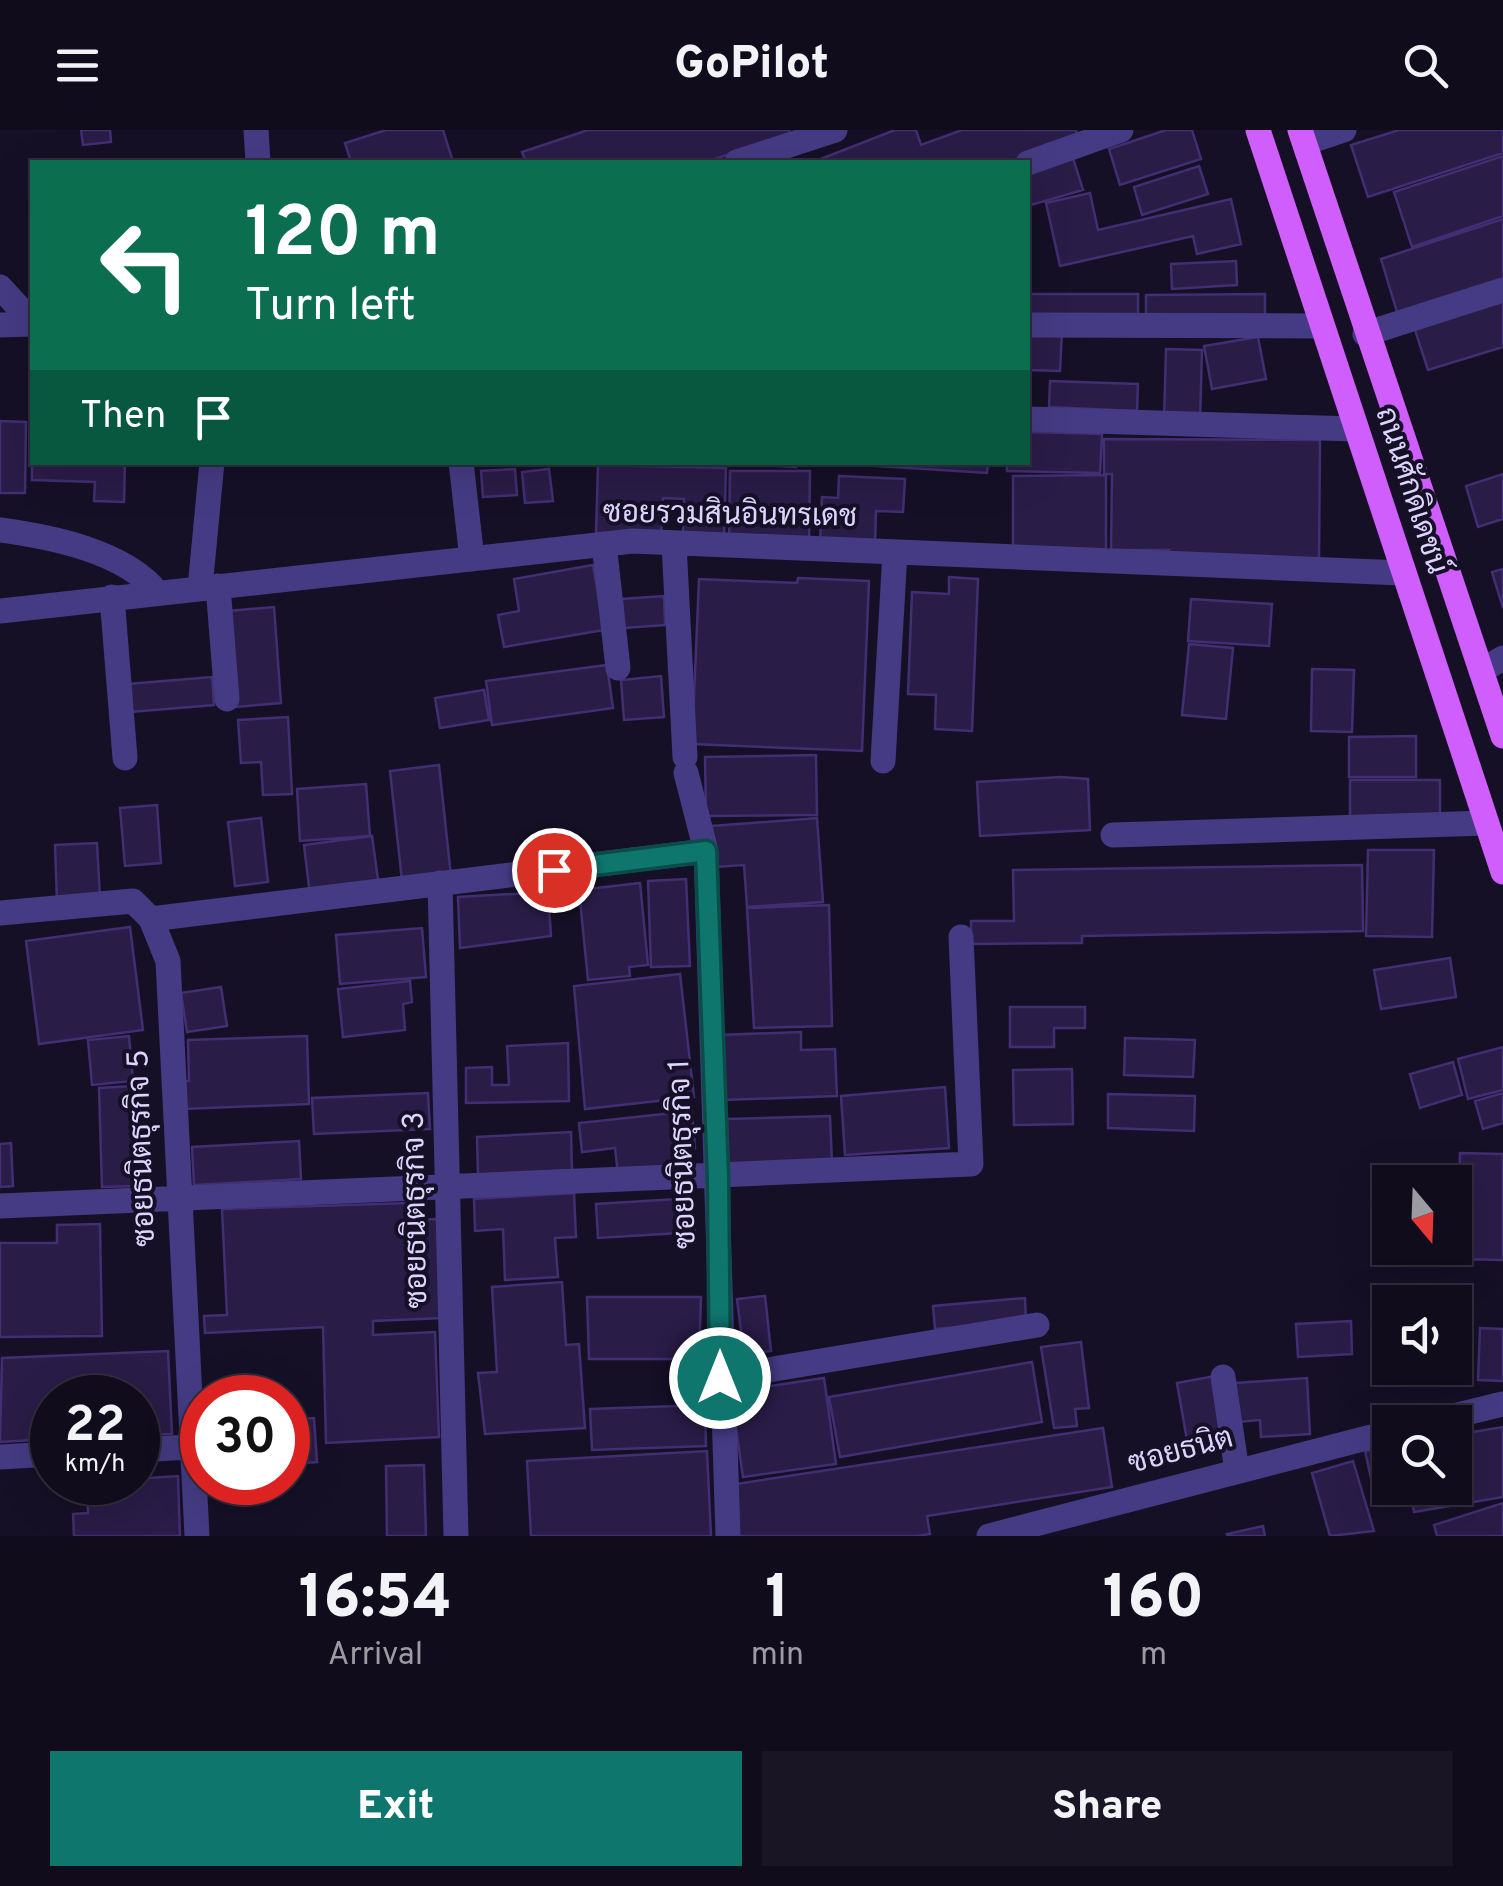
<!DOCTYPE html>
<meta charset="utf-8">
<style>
body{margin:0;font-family:Overpass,Sarabun,sans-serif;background:#191525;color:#f1f3f6;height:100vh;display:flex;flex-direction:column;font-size:38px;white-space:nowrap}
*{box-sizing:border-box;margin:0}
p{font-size:32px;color:#9c9ba3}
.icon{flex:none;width:55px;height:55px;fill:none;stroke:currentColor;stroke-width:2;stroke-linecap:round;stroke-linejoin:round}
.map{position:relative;height:1406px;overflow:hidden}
.side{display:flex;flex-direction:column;background:#100c1c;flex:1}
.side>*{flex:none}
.guide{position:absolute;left:30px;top:30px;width:1000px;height:305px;border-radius:0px;box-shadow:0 10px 40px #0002,0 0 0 2px #302c3b;background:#0b6e4f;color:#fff;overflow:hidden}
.needle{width:65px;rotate:161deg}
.controls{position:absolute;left:1372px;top:1035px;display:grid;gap:20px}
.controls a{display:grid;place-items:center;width:100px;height:100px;border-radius:0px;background:#100c1c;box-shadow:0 10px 40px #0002,0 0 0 2px #302c3b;font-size:50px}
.speed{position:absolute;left:30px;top:1245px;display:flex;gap:20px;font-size:50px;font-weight:700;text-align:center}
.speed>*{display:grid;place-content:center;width:130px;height:130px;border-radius:50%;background:#100c1c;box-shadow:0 10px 40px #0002,0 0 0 2px #302c3b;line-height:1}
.speed small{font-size:25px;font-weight:400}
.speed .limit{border:15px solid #d22;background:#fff;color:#111}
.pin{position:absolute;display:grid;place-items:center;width:85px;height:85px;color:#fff;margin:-42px;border:5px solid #fff;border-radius:50%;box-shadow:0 2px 10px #0007}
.me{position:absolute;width:110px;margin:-55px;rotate:0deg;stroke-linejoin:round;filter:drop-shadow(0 0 8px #0008)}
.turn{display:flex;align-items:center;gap:35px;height:210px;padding:0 50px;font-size:45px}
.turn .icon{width:130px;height:130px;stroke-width:2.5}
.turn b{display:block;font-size:70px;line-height:85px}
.then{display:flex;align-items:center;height:95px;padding:0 50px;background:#0003;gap:20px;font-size:38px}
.eta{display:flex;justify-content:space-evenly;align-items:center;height:170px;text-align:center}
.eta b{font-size:60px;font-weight:800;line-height:70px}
.button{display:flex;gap:20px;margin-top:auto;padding:20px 50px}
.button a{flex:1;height:115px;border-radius:0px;background:#0f766e;color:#fff;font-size:40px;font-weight:800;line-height:115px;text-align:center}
.button a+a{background:#191525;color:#f1f3f6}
header{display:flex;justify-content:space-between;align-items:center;height:130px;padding:0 50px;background:#100c1c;font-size:45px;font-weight:800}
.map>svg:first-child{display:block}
</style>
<header><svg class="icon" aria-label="menu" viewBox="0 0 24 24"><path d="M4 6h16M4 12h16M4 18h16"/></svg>GoPilot<svg class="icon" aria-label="search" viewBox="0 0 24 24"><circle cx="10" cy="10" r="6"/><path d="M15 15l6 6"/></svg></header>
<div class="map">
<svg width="1503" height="1406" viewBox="0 0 1503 1406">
<rect width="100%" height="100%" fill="#151026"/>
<path fill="#291c47" stroke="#422e72" stroke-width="2.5" d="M 81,0 L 110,0 L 111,12 L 83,15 Z
M 386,0 L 443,0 L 453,32 L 351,32 L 345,13 Z
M 588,0 L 789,0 L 790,5 L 705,32 L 526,32 L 522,22 Z
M 895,0 L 916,0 L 921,15 L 962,0 L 1076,0 L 1079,9 L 1013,32 L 813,32 Z
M 1166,0 L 1192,0 L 1201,29 L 1120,55 L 1109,19 Z
M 1399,0 L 1503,0 L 1503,23 L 1368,67 L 1351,15 Z
M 1503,26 L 1503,86 L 1412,117 L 1394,62 Z
M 1073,28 L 1083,60 L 1031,75 L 1028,42 Z
M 1199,36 L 1208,64 L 1142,85 L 1134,57 Z
M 1090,63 L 1098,100 L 1231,69 L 1241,114 L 1197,124 L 1193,106 L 1060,136 L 1046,73 Z
M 1503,89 L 1503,151 L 1398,185 L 1381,129 Z
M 1236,131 L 1237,155 L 1172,159 L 1171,134 Z
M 1028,164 L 1138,164 L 1138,190 L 1028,189 Z
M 1265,164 L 1265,192 L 1146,192 L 1146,165 Z
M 1503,166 L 1503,217 L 1428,240 L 1413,194 Z
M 1028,199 L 1062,200 L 1060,241 L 1028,240 Z
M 1258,207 L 1266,249 L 1212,259 L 1204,216 Z
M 1166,219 L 1202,220 L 1200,291 L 1164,291 Z
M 1050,251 L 1138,254 L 1137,281 L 1049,277 Z
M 0,291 L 26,292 L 25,363 L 0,363 Z
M 1028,302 L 1102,304 L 1100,343 L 1007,341 L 1007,332 L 1028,332 Z
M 1104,309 L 1320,310 L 1319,429 L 1169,426 L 1169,420 L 1111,420 L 1112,344 L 1104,344 Z
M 32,323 L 32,332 L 125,332 L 124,372 L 94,371 L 95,352 L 32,350 Z
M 699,332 L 797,332 L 796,337 Z
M 813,332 L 988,332 L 987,343 Z
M 598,335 L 726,338 L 724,409 L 683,408 L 684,369 L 663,368 L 661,405 L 596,403 Z
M 515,339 L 517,365 L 483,367 L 481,341 Z
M 549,339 L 553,371 L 525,373 L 522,342 Z
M 730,341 L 810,341 L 809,414 L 729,413 Z
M 1503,344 L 1503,389 L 1478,397 L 1466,356 Z
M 1106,345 L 1106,421 L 1013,422 L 1013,346 Z
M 839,346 L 905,349 L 903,382 L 876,381 L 875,416 L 820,414 L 822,367 L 838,368 Z
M 593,435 L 604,500 L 504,517 L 498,485 L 519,481 L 514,449 Z
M 1503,439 L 1503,478 L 1492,442 Z
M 949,447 L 978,449 L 972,601 L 935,599 L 936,565 L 908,564 L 912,462 L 949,464 Z
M 798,448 L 869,451 L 862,621 L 692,614 L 699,449 L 797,453 Z
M 664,466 L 665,495 L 624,498 L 622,469 Z
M 1191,469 L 1272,474 L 1269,516 L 1188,511 Z
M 274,477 L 281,573 L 235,577 L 228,481 Z
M 1189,514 L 1233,518 L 1226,589 L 1182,585 Z
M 607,535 L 613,578 L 492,595 L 486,551 Z
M 1312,539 L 1354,540 L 1352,602 L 1311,601 Z
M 661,546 L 664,587 L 624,590 L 621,550 Z
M 212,547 L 214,575 L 131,582 L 128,554 Z
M 484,560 L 489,590 L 440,598 L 435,568 Z
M 288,587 L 292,664 L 263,665 L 261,632 L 241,633 L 238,590 Z
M 1416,606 L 1416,647 L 1349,647 L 1349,607 Z
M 816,625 L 817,685 L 706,686 L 705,627 Z
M 439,635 L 451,746 L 402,751 L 390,641 Z
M 1061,647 L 1088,649 L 1090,700 L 980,706 L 977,652 Z
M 1350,650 L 1440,650 L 1440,693 L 1350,693 Z
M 366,654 L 370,706 L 300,711 L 297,659 Z
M 157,675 L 161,733 L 125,736 L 120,678 Z
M 261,688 L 268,752 L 235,756 L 228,692 Z
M 817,688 L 823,772 L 747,777 L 744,735 L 715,737 L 712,696 Z
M 372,706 L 379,757 L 310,765 L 304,715 Z
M 97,713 L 100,768 L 57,771 L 55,715 Z
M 1368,720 L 1434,720 L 1432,807 L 1366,806 Z
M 1362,735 L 1363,801 L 1082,806 L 1082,813 L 971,814 L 971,791 L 1014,791 L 1013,740 Z
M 686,749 L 690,836 L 651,837 L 648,751 Z
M 640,753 L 648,835 L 629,837 L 630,846 L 588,850 L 579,760 Z
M 548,762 L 551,806 L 460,818 L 458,767 Z
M 829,775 L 832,896 L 754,898 L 747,778 Z
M 130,797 L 143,900 L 39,914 L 26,811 Z
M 422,798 L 426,847 L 340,854 L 336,805 Z
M 1450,828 L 1456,867 L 1381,879 L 1374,840 Z
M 680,844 L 694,967 L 585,979 L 574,856 Z
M 410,851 L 412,872 L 403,874 L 405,900 L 343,907 L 338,859 Z
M 221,857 L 227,896 L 187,902 L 181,863 Z
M 1010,877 L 1085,877 L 1085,898 L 1054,898 L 1054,917 L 1010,917 Z
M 801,902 L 801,920 L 835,919 L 837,966 L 724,970 L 719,905 Z
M 129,906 L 133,951 L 92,955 L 88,910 Z
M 307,906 L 309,974 L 184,979 L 183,951 L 189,951 L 188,910 Z
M 1125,908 L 1195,910 L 1193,947 L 1124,945 Z
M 568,913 L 569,971 L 466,973 L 466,938 L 492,937 L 492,955 L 509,955 L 507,916 Z
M 1503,917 L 1503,960 L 1468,969 L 1458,929 Z
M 1453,932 L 1462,965 L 1420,978 L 1410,944 Z
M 1072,939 L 1073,994 L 1014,995 L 1013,940 Z
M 133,956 L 135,1056 L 102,1057 L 99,958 Z
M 945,957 L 949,1018 L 845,1025 L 841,966 Z
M 428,963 L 430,999 L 314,1004 L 312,968 Z
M 1503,963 L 1503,993 L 1483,999 L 1475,971 Z
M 1108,964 L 1195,966 L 1194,1001 L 1108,998 Z
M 692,981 L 695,1018 L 683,1019 L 685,1037 L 618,1044 L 615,1018 L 582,1022 L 579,993 Z
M 830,986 L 832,1034 L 729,1038 L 727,989 Z
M 571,1002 L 572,1040 L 478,1045 L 477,1007 Z
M 299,1011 L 301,1049 L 194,1055 L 192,1017 Z
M 11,1013 L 13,1056 L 0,1057 L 0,1014 Z
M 1460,1023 L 1503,1024 L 1503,1130 L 1457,1129 Z
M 574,1063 L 576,1107 L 555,1108 L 558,1147 L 505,1150 L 503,1099 L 475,1101 L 474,1069 Z
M 693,1068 L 695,1102 L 598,1108 L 596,1074 Z
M 409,1073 L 410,1090 L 438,1089 L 443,1188 L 373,1191 L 373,1205 L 435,1202 L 439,1307 L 326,1313 L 323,1197 L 205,1203 L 204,1186 L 227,1185 L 222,1079 Z
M 100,1094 L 102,1206 L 0,1207 L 0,1113 L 57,1113 L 57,1095 Z
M 562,1152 L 566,1215 L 579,1214 L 585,1298 L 485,1304 L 478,1243 L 497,1242 L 492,1157 Z
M 765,1166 L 771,1221 L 744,1225 L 737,1169 Z
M 587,1167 L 701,1167 L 699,1229 L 589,1229 Z
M 1025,1168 L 1026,1191 L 935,1199 L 933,1176 Z
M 1351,1191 L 1352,1224 L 1298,1227 L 1296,1194 Z
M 1480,1198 L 1503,1199 L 1503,1251 L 1478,1250 Z
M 1081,1212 L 1089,1278 L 1075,1279 L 1077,1296 L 1054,1298 L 1041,1217 Z
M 168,1221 L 172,1304 L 138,1305 L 138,1268 L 52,1268 L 52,1309 L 0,1312 L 2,1228 Z
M 1032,1232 L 1042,1292 L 840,1327 L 829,1267 Z
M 1215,1246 L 1225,1310 L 1188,1316 L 1177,1253 Z
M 824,1248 L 836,1334 L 743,1347 L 731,1262 Z
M 1307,1248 L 1310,1304 L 1261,1307 L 1260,1290 L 1238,1292 L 1235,1253 Z
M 705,1275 L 706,1316 L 592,1320 L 590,1279 Z
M 314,1288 L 317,1332 L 288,1334 L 288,1290 Z
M 1503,1297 L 1503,1367 L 1414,1382 L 1410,1358 L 1455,1358 L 1455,1305 Z
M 1103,1298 L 1112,1357 L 927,1386 L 930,1404 L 917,1406 L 738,1406 L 730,1355 Z
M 1390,1316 L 1390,1358 L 1405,1361 L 1375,1367 L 1365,1321 Z
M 707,1321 L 711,1406 L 531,1406 L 527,1331 Z
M 1353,1331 L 1374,1401 L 1330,1406 L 1312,1343 Z
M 424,1335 L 426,1406 L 387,1406 L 386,1336 Z
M 178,1346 L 180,1406 L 74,1406 L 73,1384 L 88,1383 L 87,1352 Z
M 1503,1373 L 1503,1406 L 1437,1406 L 1434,1395 Z
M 1263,1396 L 1265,1406 L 1228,1406 L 1227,1404 Z"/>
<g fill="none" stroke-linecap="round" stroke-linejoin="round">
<path stroke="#453b84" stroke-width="25" d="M 256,0 L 258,32
M 1305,13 L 1344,0
M 737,32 L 835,0
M 1028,33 L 1121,0
M 0,157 L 32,192
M 0,195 L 32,194
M 1028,195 L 1322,196
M 1365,204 L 1503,160
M 1028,289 L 1355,299
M 461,332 L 472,429
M 0,400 C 51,407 124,421 157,462
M 604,414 L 618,538
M 674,414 L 685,627
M 218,456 L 227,569
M 200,458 L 212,332
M 112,467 L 125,628
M 0,481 L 633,411 L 1402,443
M 1481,541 L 1503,528
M 883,631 L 895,422
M 686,643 L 706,721 L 728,1406
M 1113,705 L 1486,693
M 440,753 L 456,1406
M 0,783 L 133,771 L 151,789 L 168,831 L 197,1406
M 151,789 L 706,721
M 0,1076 L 971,1034 L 961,807
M 1223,1247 L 1237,1341
M 720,1248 L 1037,1195
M 1429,1292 L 1503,1274
M 138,1320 L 189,1317
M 0,1327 L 52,1324
M 989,1406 L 1390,1302"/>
<path stroke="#d05efd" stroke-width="25" d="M 1258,0 L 1503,742
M 1300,0 L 1503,606"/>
</g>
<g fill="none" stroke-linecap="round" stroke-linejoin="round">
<g stroke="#0a4d48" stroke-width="25">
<path id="route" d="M 554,740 L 706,721 L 718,1048 L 720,1248"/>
</g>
<use href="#route" stroke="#0f766e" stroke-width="18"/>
</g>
<g text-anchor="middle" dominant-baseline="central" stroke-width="8" stroke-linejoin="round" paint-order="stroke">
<g font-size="30" fill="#ded5fe" stroke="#151026">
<text transform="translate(1410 361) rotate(72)">ถนนศักดิเดชน์</text>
<text transform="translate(730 386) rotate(1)">ซอยรวมสินอินทรเดช</text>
<text transform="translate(143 1018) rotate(-92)">ซอยธนิตธุรกิจ 5</text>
<text transform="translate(684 1024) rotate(-92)">ซอยธนิตธุรกิจ 1</text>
<text transform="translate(417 1080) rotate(-91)">ซอยธนิตธุรกิจ 3</text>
<text transform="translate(1181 1322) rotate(-15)">ซอยธนิต</text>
</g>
</g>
</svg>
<div class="controls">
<a><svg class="needle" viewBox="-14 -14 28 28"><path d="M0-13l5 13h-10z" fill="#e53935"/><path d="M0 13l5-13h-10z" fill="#9c9ba3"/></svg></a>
<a><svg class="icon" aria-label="sound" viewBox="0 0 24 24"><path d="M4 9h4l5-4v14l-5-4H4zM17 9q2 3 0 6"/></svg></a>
<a><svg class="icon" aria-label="search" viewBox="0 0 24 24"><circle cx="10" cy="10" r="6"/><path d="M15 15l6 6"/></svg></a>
</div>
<div class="speed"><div>22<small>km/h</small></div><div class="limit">30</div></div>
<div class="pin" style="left:554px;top:740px;background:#d93025"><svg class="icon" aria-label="arrive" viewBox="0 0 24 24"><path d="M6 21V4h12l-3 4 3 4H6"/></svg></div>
<svg class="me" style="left:720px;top:1248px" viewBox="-20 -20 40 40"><circle r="17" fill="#0f766e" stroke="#fff" stroke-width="3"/><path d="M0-11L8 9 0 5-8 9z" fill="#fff"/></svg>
<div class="guide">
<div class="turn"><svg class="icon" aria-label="left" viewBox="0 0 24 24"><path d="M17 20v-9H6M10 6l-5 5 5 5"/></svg><div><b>120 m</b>Turn left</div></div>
<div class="then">Then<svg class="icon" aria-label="arrive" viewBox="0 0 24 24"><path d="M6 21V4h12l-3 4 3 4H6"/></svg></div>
</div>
</div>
<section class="side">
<div class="eta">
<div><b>16:54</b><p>Arrival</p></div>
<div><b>1</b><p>min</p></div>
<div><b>160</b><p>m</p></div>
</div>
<div class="button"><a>Exit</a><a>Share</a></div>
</section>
